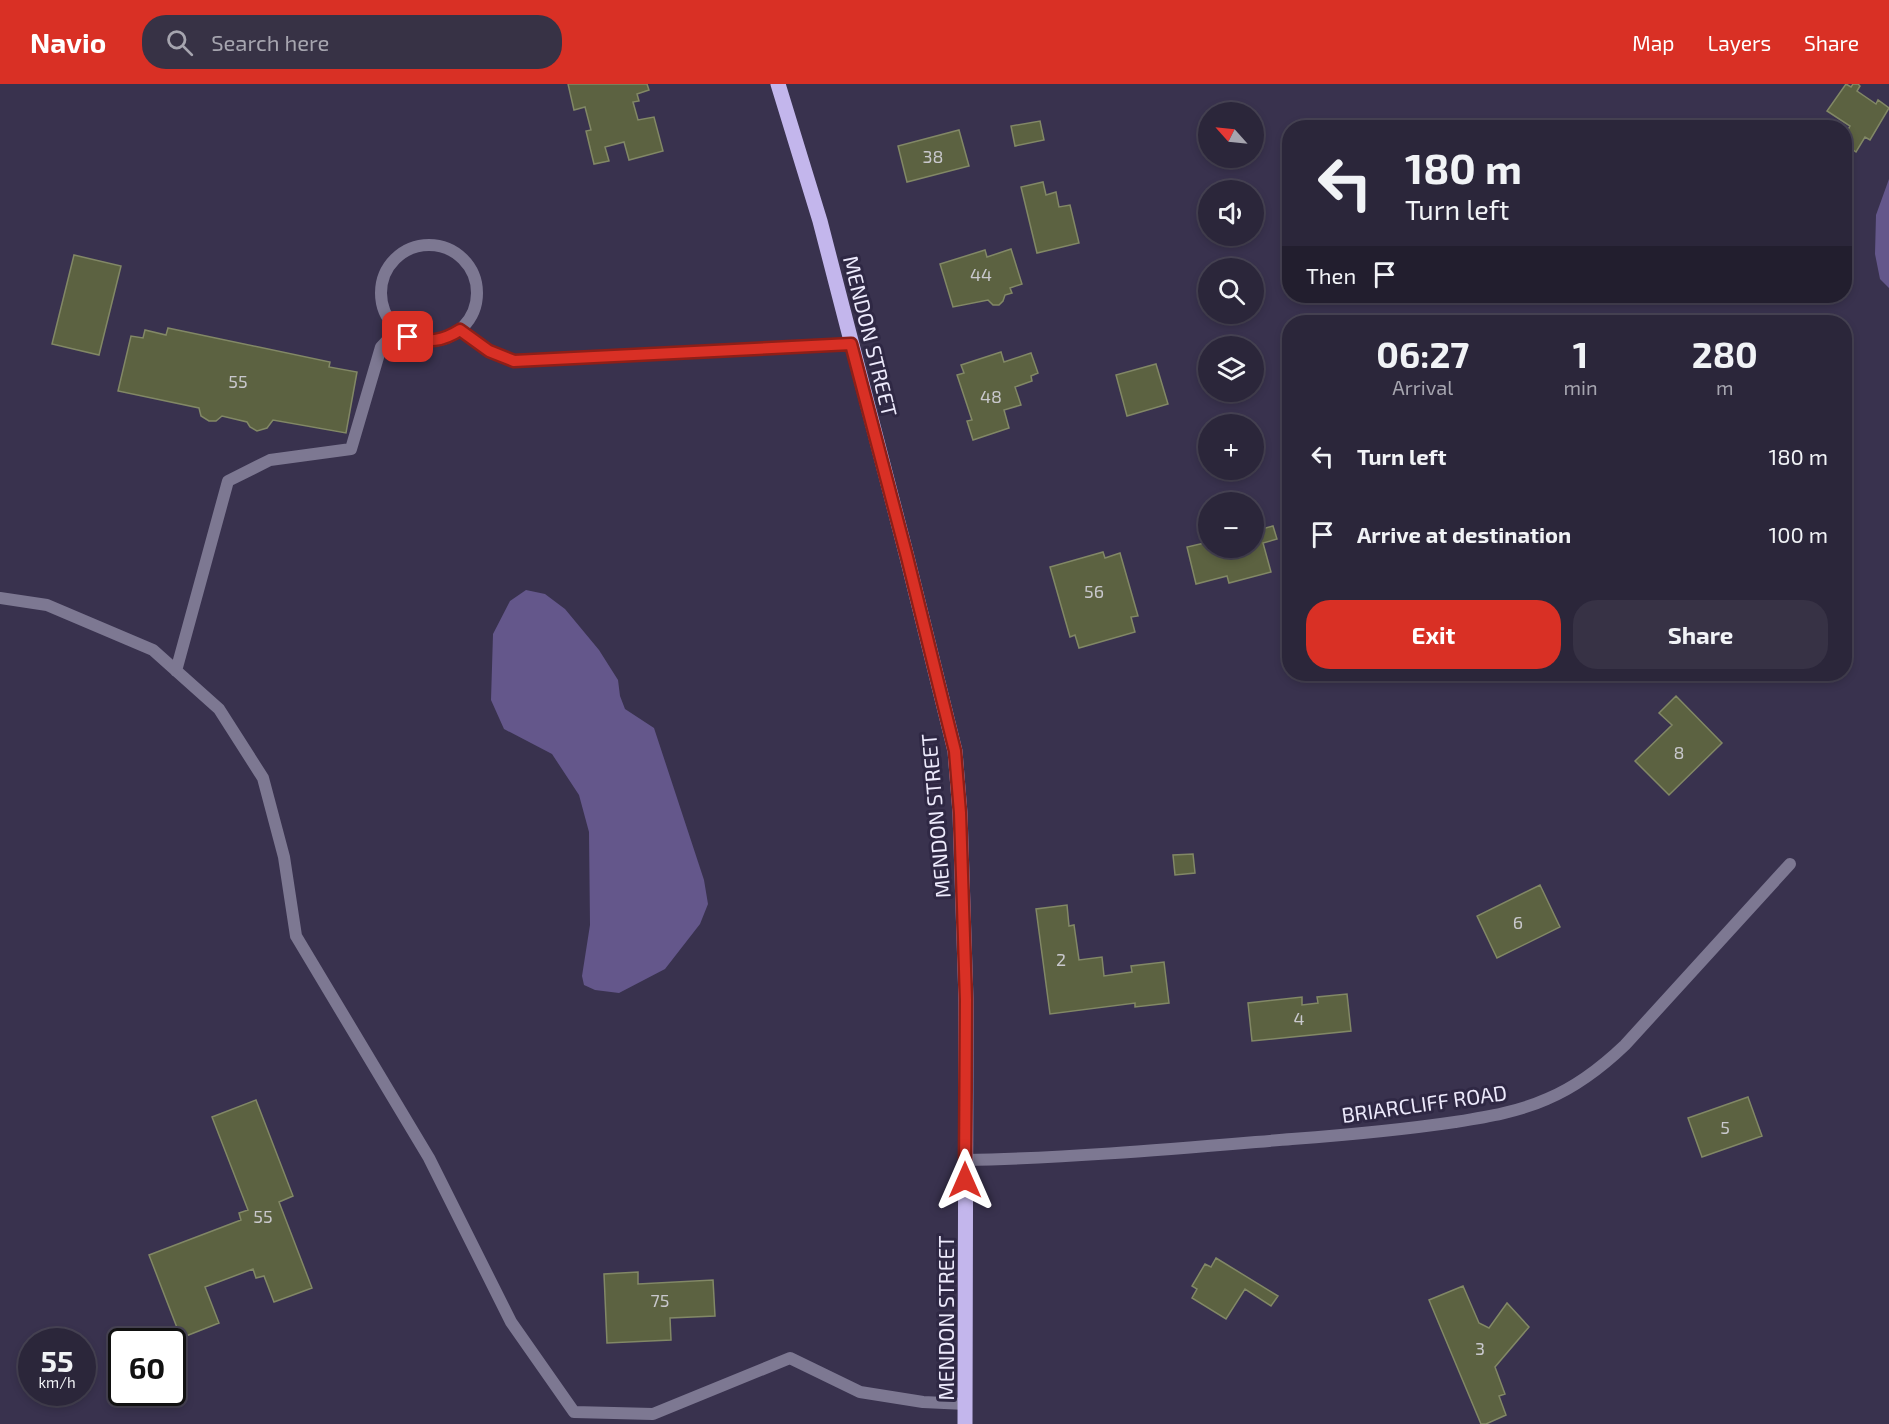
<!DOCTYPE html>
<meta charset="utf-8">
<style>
body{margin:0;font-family:"Exo 2",sans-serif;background:#373245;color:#f1f3f6;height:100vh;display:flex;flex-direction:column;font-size:22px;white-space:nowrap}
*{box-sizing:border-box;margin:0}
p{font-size:20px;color:#a6a5af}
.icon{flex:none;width:33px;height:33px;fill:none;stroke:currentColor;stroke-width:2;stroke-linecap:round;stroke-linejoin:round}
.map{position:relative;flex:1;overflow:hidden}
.panel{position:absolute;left:1282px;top:231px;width:570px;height:366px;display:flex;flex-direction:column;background:#2b263a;border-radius:24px;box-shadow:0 3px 9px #0003,0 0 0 2px #474354}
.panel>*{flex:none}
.top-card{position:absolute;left:1282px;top:36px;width:570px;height:183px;border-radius:24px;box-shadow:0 3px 9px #0003,0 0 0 2px #474354;background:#2b263a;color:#f1f3f6;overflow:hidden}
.needle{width:39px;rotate:297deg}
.controls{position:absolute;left:1198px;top:18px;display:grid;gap:12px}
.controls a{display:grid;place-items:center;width:66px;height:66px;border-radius:50%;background:#2b263a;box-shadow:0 3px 9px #0003,0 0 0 2px #474354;font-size:30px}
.speed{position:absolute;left:18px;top:1244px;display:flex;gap:12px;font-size:30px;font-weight:700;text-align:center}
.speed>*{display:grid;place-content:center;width:78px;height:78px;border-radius:50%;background:#2b263a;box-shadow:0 3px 9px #0003,0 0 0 2px #474354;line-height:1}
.speed small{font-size:15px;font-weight:400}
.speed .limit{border:3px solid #111;border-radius:9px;background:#fff;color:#111}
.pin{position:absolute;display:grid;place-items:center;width:51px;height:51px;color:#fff;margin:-26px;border-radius:12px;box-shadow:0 3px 9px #0006}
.me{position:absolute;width:66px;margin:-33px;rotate:0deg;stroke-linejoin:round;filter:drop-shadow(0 0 4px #0008)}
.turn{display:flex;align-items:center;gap:21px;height:126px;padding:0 24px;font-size:27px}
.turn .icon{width:78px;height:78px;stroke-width:2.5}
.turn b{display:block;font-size:42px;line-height:51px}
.then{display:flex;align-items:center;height:57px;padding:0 24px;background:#0003;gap:12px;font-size:22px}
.eta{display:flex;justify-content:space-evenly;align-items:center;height:102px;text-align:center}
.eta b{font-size:36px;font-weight:700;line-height:42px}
.cta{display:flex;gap:12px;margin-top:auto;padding:12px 24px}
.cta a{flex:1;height:69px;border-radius:24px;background:#d93025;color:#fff;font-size:24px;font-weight:700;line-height:69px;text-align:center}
.cta a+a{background:#373245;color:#f1f3f6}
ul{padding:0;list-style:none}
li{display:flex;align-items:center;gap:18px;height:78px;padding:0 24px}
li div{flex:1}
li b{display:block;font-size:22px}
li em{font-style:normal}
header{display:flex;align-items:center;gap:36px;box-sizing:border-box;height:84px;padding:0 30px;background:#d93025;color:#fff}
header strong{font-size:28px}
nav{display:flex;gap:33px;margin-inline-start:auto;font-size:21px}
.search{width:420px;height:54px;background:#373245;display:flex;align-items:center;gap:15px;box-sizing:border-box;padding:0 21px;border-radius:24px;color:#a6a5af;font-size:22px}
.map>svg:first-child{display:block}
</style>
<header>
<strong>Navio</strong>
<div class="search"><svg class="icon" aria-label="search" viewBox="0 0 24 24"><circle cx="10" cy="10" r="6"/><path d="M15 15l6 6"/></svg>Search here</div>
<nav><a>Map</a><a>Layers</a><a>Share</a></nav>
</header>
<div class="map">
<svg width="1889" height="1340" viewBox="0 0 1889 1340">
<rect width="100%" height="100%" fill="#39324e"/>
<path fill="#64578b" d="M 1889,95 L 1889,204 L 1880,195 L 1875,170 L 1876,131 Z
M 526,506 L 545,510 L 565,525 L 599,566 L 618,596 L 620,612 L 625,625 L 654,644 L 704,796 L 708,820 L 700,840 L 665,885 L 619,909 L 595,906 L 584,901 L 582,892 L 590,841 L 589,748 L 579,711 L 552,670 L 504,645 L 491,616 L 493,550 L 510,517 Z"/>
<path fill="#5c6241" stroke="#828866" stroke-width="1.5" d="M 568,0 L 647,0 L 649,6 L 637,10 L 639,17 L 633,18 L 638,36 L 654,33 L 663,67 L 629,76 L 624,58 L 605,63 L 609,77 L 594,80 L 586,47 L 591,46 L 585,23 L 574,26 Z
M 1846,0 L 1851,3 L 1853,0 L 1858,0 L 1860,2 L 1857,7 L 1876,20 L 1878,16 L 1889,24 L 1870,56 L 1865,53 L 1856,68 L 1845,60 L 1845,51 L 1850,42 L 1827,27 Z
M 1040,37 L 1044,56 L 1015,62 L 1011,42 Z
M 959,46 L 969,82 L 907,98 L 898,62 Z
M 1043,98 L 1046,111 L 1056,108 L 1059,123 L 1070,121 L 1079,159 L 1037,169 L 1021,103 Z
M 1011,165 L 1022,200 L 1010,204 L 1012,209 L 1005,211 L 1003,217 L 999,221 L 993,221 L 988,216 L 953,223 L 940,180 L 985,166 L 987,173 Z
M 74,171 L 121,182 L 99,271 L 52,260 Z
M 168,244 L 330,278 L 329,283 L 357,288 L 346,349 L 273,336 L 267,344 L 257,347 L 250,343 L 247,338 L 222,332 L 216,337 L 209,337 L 201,332 L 199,324 L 118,307 L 131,252 L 143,254 L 145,246 L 166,251 Z
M 1001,268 L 1004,278 L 1031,269 L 1038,289 L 1031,292 L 1032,297 L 1015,303 L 1021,321 L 1004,326 L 1009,344 L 973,356 L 967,337 L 972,336 L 957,291 L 964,289 L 961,281 Z
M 1156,280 L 1168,320 L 1127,332 L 1116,291 Z
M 1273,442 L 1277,455 L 1263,459 L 1271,488 L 1229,499 L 1227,492 L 1196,500 L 1187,463 L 1209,458 L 1209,464 L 1254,464 L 1254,447 Z
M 1103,468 L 1105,474 L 1120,469 L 1138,532 L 1131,533 L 1135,548 L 1079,564 L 1075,551 L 1070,553 L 1050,483 Z
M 1676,612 L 1722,659 L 1669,711 L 1635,677 L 1672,641 L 1659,629 Z
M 1193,770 L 1195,789 L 1175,791 L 1173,771 Z
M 1540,801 L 1560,843 L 1497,874 L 1477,832 Z
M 1067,821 L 1069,842 L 1074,841 L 1079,876 L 1102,873 L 1104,892 L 1132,888 L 1131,882 L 1164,878 L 1169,919 L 1135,923 L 1135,919 L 1050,930 L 1036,825 Z
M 1347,910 L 1351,947 L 1252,957 L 1248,919 L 1302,913 L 1302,921 L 1318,919 L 1317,913 Z
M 1748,1013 L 1762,1052 L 1702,1073 L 1688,1034 Z
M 256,1016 L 293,1112 L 279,1118 L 312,1204 L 274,1218 L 264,1192 L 256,1194 L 253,1185 L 205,1203 L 219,1239 L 181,1254 L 149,1171 L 241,1136 L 239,1129 L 248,1126 L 212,1033 Z
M 1216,1174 L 1278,1212 L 1271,1222 L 1245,1205 L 1226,1235 L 1192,1214 L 1197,1205 L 1192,1202 L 1205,1180 L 1211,1183 Z
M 638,1188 L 638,1200 L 713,1196 L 715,1232 L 670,1234 L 671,1256 L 607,1259 L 604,1190 Z
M 1463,1202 L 1479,1239 L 1489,1244 L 1507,1219 L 1529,1243 L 1495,1283 L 1505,1310 L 1499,1312 L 1506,1331 L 1486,1340 L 1481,1340 L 1429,1216 Z"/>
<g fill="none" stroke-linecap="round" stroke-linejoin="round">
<path stroke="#7d7892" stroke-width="12" d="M381 209a48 48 0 1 1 96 0a48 48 0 1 1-96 0Z
M 460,246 L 489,267 L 514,277 L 851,260
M 0,514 L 47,521 L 153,566 L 219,625 L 263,694 L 284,773 L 296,852 L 429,1074 L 511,1238 L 574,1328 L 653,1330 L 790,1274 L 860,1308 L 923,1318 L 966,1320
M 176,587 L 228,397 L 270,376 L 351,365 L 381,263 L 397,246"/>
<path stroke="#7d7892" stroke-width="12" d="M 965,1076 C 1074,1074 1183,1064 1292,1055 C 1346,1051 1401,1046 1455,1038 C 1486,1033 1518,1028 1547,1015 C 1578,1002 1602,983 1625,961 L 1790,780"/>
<path stroke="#c3b6ec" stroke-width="15" d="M 778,0 L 820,137 L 907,473 L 955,667 L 960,729 L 966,916 L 965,1340"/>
</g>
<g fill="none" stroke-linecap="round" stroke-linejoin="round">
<g stroke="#8d1f18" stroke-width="15">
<path id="route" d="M 408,253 C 428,259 443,257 460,246 L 489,267 L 514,277 L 851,260 L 907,473 L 955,667 L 960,729 L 966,916 L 965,1096"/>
</g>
<use href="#route" stroke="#d93025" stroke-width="10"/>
</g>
<g text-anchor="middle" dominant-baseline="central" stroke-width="6" stroke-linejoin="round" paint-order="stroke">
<g font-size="18" fill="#c9c8cd">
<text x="933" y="72">38</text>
<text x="981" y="190">44</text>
<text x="238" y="297">55</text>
<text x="991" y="312">48</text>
<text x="1094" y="507">56</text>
<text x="1679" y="668">8</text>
<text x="1518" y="838">6</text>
<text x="1061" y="875">2</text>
<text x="1299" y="934">4</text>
<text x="1725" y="1043">5</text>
<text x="263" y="1132">55</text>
<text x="660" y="1216">75</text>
<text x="1480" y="1264">3</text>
</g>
<g font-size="21" fill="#edeafc" stroke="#2f2844">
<text transform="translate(871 252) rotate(76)">MENDON STREET</text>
<text transform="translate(935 732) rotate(-95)">MENDON STREET</text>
<text transform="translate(1424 1019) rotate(-8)">BRIARCLIFF ROAD</text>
<text transform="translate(945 1234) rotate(-90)">MENDON STREET</text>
</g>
</g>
</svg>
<div class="controls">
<a><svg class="needle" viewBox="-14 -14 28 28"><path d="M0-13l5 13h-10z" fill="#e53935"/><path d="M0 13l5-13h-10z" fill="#a6a5af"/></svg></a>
<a><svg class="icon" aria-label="sound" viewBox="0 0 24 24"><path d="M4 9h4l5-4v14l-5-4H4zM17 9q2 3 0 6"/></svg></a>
<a><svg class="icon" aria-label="search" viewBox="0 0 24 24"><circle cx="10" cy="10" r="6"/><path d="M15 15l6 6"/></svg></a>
<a><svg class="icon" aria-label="layers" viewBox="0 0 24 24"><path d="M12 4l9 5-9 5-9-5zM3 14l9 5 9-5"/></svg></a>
<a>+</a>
<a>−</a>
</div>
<div class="speed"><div>55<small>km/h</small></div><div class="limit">60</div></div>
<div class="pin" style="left:408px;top:253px;background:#d93025"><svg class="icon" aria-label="arrive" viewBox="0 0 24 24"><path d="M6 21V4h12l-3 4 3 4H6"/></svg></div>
<svg class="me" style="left:965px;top:1096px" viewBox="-20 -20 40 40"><path d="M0-17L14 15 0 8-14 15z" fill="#d93025" stroke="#fff" stroke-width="4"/></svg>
<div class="top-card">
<div class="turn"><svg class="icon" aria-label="left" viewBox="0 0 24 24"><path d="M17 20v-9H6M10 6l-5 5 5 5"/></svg><div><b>180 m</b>Turn left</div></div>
<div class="then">Then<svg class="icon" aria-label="arrive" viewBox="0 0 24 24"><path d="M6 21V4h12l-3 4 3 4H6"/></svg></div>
</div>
<section class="panel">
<div class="eta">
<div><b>06:27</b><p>Arrival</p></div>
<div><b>1</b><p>min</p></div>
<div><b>280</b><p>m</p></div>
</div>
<ul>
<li><svg class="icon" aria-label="left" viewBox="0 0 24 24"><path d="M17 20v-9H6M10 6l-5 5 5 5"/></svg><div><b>Turn left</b></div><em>180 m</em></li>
<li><svg class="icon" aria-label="arrive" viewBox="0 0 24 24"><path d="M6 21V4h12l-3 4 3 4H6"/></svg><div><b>Arrive at destination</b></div><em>100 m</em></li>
</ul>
<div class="cta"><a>Exit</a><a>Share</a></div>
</section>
</div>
